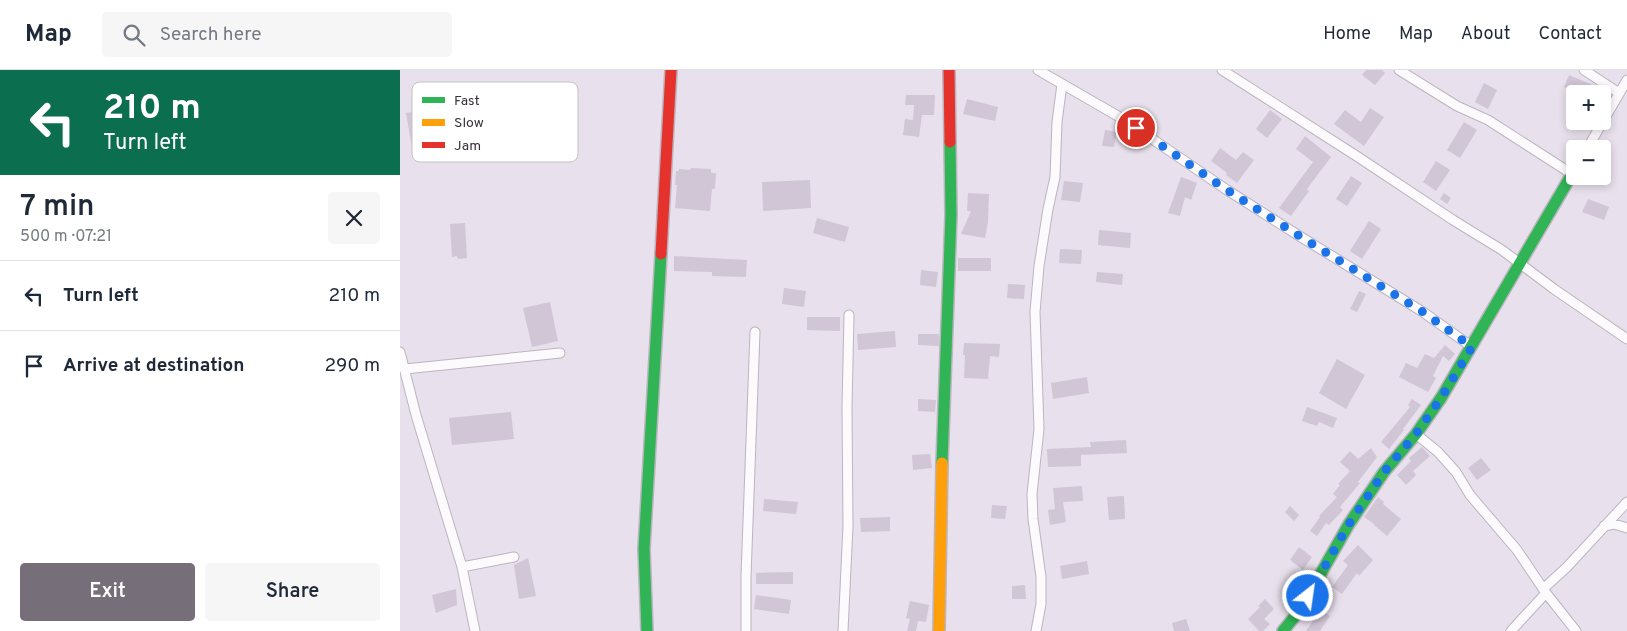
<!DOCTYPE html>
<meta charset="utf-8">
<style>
body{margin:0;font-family:Overpass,sans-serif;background:#f6f6f7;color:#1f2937;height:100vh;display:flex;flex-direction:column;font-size:19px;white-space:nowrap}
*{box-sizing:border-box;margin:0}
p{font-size:16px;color:#747a83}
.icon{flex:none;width:28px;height:28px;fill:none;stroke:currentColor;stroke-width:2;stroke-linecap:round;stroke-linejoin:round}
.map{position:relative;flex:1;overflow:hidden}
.side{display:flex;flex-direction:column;background:#fff;width:400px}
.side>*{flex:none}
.top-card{background:#0b6e4f;color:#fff;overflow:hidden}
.tools{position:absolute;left:1166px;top:15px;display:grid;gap:10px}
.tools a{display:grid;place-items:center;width:45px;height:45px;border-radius:5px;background:#fff;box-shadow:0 2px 8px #0003;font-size:25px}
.pin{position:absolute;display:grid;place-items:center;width:42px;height:42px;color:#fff;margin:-21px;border:2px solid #fff;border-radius:50%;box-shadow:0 1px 5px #0007}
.me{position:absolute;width:55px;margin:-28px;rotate:30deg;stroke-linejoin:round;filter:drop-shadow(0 0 4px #0008)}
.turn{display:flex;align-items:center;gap:18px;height:105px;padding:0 20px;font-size:22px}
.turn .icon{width:65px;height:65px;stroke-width:2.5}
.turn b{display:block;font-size:35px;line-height:42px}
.round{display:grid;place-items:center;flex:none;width:52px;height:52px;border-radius:5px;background:#f6f6f7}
.head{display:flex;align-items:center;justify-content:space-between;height:85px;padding:0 20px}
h1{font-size:30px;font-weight:600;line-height:38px}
.action{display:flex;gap:10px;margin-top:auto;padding:10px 20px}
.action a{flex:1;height:58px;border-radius:5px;background:#766f79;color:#fff;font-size:20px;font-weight:600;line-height:58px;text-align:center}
.action a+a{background:#f6f6f7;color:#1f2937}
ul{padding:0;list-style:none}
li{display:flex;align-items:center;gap:15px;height:70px;padding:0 20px;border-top:1px solid #e0e1e3}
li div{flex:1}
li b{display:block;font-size:19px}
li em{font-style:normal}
header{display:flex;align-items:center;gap:30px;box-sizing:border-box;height:70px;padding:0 25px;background:#fff;border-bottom:1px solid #e0e1e3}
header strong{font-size:24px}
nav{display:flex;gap:28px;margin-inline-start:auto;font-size:18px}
.search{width:350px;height:45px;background:#f6f6f7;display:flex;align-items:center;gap:12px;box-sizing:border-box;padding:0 18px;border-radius:5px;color:#747a83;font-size:19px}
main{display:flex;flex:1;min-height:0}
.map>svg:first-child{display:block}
</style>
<header>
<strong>Map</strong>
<div class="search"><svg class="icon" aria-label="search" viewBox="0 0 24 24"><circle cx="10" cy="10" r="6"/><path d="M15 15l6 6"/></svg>Search here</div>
<nav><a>Home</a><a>Map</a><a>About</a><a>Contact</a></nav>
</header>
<main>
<section class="side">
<div class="top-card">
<div class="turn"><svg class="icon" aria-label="left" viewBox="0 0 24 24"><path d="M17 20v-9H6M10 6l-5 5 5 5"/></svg><div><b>210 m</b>Turn left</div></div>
</div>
<div class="head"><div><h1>7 min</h1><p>500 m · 07:21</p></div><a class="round"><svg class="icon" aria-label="close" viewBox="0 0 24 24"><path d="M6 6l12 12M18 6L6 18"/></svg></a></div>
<ul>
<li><svg class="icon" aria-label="left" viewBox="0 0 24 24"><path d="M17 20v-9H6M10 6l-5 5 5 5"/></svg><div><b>Turn left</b></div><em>210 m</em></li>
<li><svg class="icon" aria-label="arrive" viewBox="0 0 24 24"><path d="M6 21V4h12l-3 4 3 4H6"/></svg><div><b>Arrive at destination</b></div><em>290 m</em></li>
</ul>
<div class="action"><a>Exit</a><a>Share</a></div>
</section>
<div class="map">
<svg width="1227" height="561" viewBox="0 0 1227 561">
<rect width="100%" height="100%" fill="#e8e0ec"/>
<path fill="#d0c6d6" d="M 966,0 L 982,0 L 985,3 L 975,15 L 962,5 Z
M 1169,5 L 1202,19 L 1209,24 L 1179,24 L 1164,17 Z
M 1084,13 L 1097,20 L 1088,39 L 1075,32 Z
M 506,25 L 535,25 L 534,45 L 522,45 L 519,67 L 503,65 L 505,49 L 513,50 L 514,35 L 505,35 Z
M 567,29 L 598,37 L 595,51 L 563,44 Z
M 970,38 L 984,47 L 964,76 L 934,54 L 945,40 L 961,52 Z
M 870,40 L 882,49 L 867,68 L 856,59 Z
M 19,41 L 24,69 L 11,72 L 6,43 Z
M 1064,52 L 1077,60 L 1060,88 L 1047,80 Z
M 705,60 L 717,62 L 714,77 L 702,76 Z
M 905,66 L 931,87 L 907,119 L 909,121 L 891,146 L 879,138 L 913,92 L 896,79 Z
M 820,78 L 836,90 L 843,82 L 854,90 L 837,113 L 826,105 L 827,103 L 811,91 Z
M 1036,91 L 1050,100 L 1036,121 L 1023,112 Z
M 291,98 L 311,99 L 311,103 L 316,103 L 315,119 L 312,119 L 310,141 L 275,138 L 277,115 L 275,115 L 276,101 L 279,101 L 279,99 L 290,100 Z
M 951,106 L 962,113 L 947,136 L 936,129 Z
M 781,107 L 797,113 L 791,130 L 785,127 L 780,146 L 768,143 Z
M 410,110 L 411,138 L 363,141 L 362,112 Z
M 664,111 L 683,113 L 680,132 L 661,130 Z
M 568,123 L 589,124 L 588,152 L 585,168 L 561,164 L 571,141 L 567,141 Z
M 1044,123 L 1051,128 L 1047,134 L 1040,129 Z
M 1188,129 L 1209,137 L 1204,150 L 1182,142 Z
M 417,148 L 449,157 L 445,172 L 413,163 Z
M 969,151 L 981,159 L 962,189 L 950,181 Z
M 65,153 L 67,188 L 58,189 L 57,186 L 52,187 L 50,154 Z
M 699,160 L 731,163 L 730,178 L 698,175 Z
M 660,179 L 682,180 L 681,194 L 659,193 Z
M 274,186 L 347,190 L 346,207 L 312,206 L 312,202 L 274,201 Z
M 558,188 L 591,188 L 591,201 L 558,201 Z
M 521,200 L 538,202 L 536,217 L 520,215 Z
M 697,202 L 723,204 L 722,215 L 696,212 Z
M 608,214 L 625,215 L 624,229 L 607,228 Z
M 384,218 L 406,221 L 404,237 L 382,234 Z
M 959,221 L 966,224 L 957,242 L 950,239 Z
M 150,232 L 158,271 L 132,277 L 123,238 Z
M 407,247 L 440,247 L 440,261 L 407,260 Z
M 495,261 L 496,277 L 458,280 L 457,264 Z
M 518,264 L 539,264 L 539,276 L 518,275 Z
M 564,273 L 600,274 L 599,287 L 590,286 L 588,309 L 564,308 L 565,285 L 563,285 Z
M 1045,275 L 1055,284 L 1049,291 L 1043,286 L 1033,306 L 1036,308 L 1028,322 L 999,307 L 1006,293 L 1017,298 L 1025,284 L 1034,288 Z
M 937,289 L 965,305 L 946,339 L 919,323 Z
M 687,307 L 689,323 L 653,329 L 651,313 Z
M 518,329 L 536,330 L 535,342 L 518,341 Z
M 1012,329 L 1021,335 L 1003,359 L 1004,360 L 989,379 L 981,372 L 1010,337 L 1008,335 Z
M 907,337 L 937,348 L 933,358 L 919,352 L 917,356 L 902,351 Z
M 111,342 L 114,369 L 52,375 L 49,348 Z
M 726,370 L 727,383 L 681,385 L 681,396 L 648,397 L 647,379 L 691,377 L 690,372 Z
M 1022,377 L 1030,386 L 1013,401 L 1016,405 L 1006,415 L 997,405 L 1011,391 L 1009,388 Z
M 971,378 L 977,387 L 958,412 L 960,413 L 940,437 L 943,440 L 929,455 L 926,453 L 917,466 L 910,461 L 920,447 L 919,446 L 937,427 L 933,424 L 940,415 L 938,414 L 950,401 L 940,392 L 950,381 L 958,389 Z
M 530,384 L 532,398 L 513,400 L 512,385 Z
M 1081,388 L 1091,400 L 1077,410 L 1068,398 Z
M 682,416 L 683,431 L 663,432 L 666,452 L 650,455 L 648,440 L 655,439 L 653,418 Z
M 724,426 L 725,449 L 709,450 L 707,427 Z
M 978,427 L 984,432 L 983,434 L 1001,449 L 987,466 L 974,455 L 974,454 L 964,447 Z
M 364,429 L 398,432 L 396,444 L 363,441 Z
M 592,435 L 607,436 L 605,449 L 591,448 Z
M 890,436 L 899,445 L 894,451 L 885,442 Z
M 490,447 L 490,461 L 461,462 L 460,448 Z
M 958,475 L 973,490 L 959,506 L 957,503 L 942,524 L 932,517 L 948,495 L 943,491 Z
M 899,477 L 912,487 L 903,500 L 890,490 Z
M 128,488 L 136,526 L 119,529 L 114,495 Z
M 687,491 L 689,504 L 662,509 L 660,496 Z
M 393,502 L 393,514 L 356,514 L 356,503 Z
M 625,515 L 626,529 L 612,529 L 612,516 Z
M 56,519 L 57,535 L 36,543 L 32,525 Z
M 356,525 L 391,530 L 389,544 L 354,539 Z
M 865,529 L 874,539 L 864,549 L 870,554 L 863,561 L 859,561 L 848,549 L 860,537 L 858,536 Z
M 510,531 L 529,535 L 526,552 L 518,551 L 516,561 L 507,561 L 510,549 L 506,548 Z
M 921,539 L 930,546 L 920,561 L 906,561 Z
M 786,549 L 790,561 L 774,561 L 772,553 Z"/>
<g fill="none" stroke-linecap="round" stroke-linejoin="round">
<g stroke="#bbb5bf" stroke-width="11">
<path id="street" d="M 638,0 L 723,49 L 827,120 L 901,167 L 1023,242 L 1072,277
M 822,0 L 955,85 L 1053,150 L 1102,180 L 1154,219 L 1227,269
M 999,0 L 1057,36 L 1088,50 L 1172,104
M 1184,0 L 1219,23
M 1187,79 L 1227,10
M 0,282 L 16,345 L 62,497 L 75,561
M 5,299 L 160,283
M 1016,364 L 1038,382 L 1056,402 L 1070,425 L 1117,480 L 1146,523 L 1176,561
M 1204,456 L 1214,454 L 1227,458
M 62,497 L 114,487
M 1143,519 L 1167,497 L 1227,432
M 346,561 L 346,506 L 355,262
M 443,561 L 448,456 L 447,337 L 449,245
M 636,561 L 641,534 L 641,507 L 633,449 L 632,424 L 639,359 L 635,242 L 639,196 L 648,139 L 655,107 L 657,52 L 662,14
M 1111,561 L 1146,523"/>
</g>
<g stroke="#bbb5bf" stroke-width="14">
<path id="fast" d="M 542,393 L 551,145 L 550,72
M 247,561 L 244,479 L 261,184
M 883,561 L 900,540 L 949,454 L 984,402 L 1016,364 L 1041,328 L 1175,99"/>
</g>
<g stroke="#bbb5bf" stroke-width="14">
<path id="slow" d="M 539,561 L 542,393"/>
</g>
<g stroke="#bbb5bf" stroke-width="14">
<path id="jam" d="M 549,0 L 550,72
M 261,184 L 271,0"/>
</g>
<use href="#street" stroke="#fcfafc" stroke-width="9"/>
<use href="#fast" stroke="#30b455" stroke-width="11"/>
<use href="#slow" stroke="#ff9f0a" stroke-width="11"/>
<use href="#jam" stroke="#e5322d" stroke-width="11"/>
</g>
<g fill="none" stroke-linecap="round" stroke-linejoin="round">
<path stroke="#1a73e8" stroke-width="9" stroke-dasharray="0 16.2" d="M 736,58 L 827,120 L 901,167 L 1023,242 L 1072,277 L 1041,328 L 1016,364 L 984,402 L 949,454 L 908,526"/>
</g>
<rect x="12" y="12" width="166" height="80" rx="8" fill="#fff" stroke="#c3c2c4" stroke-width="1"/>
<rect x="22" y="27" width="23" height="6" fill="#30b455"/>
<rect x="22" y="49" width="23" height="7" fill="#ff9f0a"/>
<rect x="22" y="72" width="23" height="6" fill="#e5322d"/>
<g font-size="14" fill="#38323b">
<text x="54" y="35">Fast</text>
<text x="54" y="57">Slow</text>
<text x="54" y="80">Jam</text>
</g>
</svg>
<div class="tools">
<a>+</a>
<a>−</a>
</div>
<div class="pin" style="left:736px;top:58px;background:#d93025"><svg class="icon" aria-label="arrive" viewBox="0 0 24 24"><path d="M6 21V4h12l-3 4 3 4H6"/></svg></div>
<svg class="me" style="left:908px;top:526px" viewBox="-20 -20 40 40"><circle r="17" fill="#1a73e8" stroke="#fff" stroke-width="3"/><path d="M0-11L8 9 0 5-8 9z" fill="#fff"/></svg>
</div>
</main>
